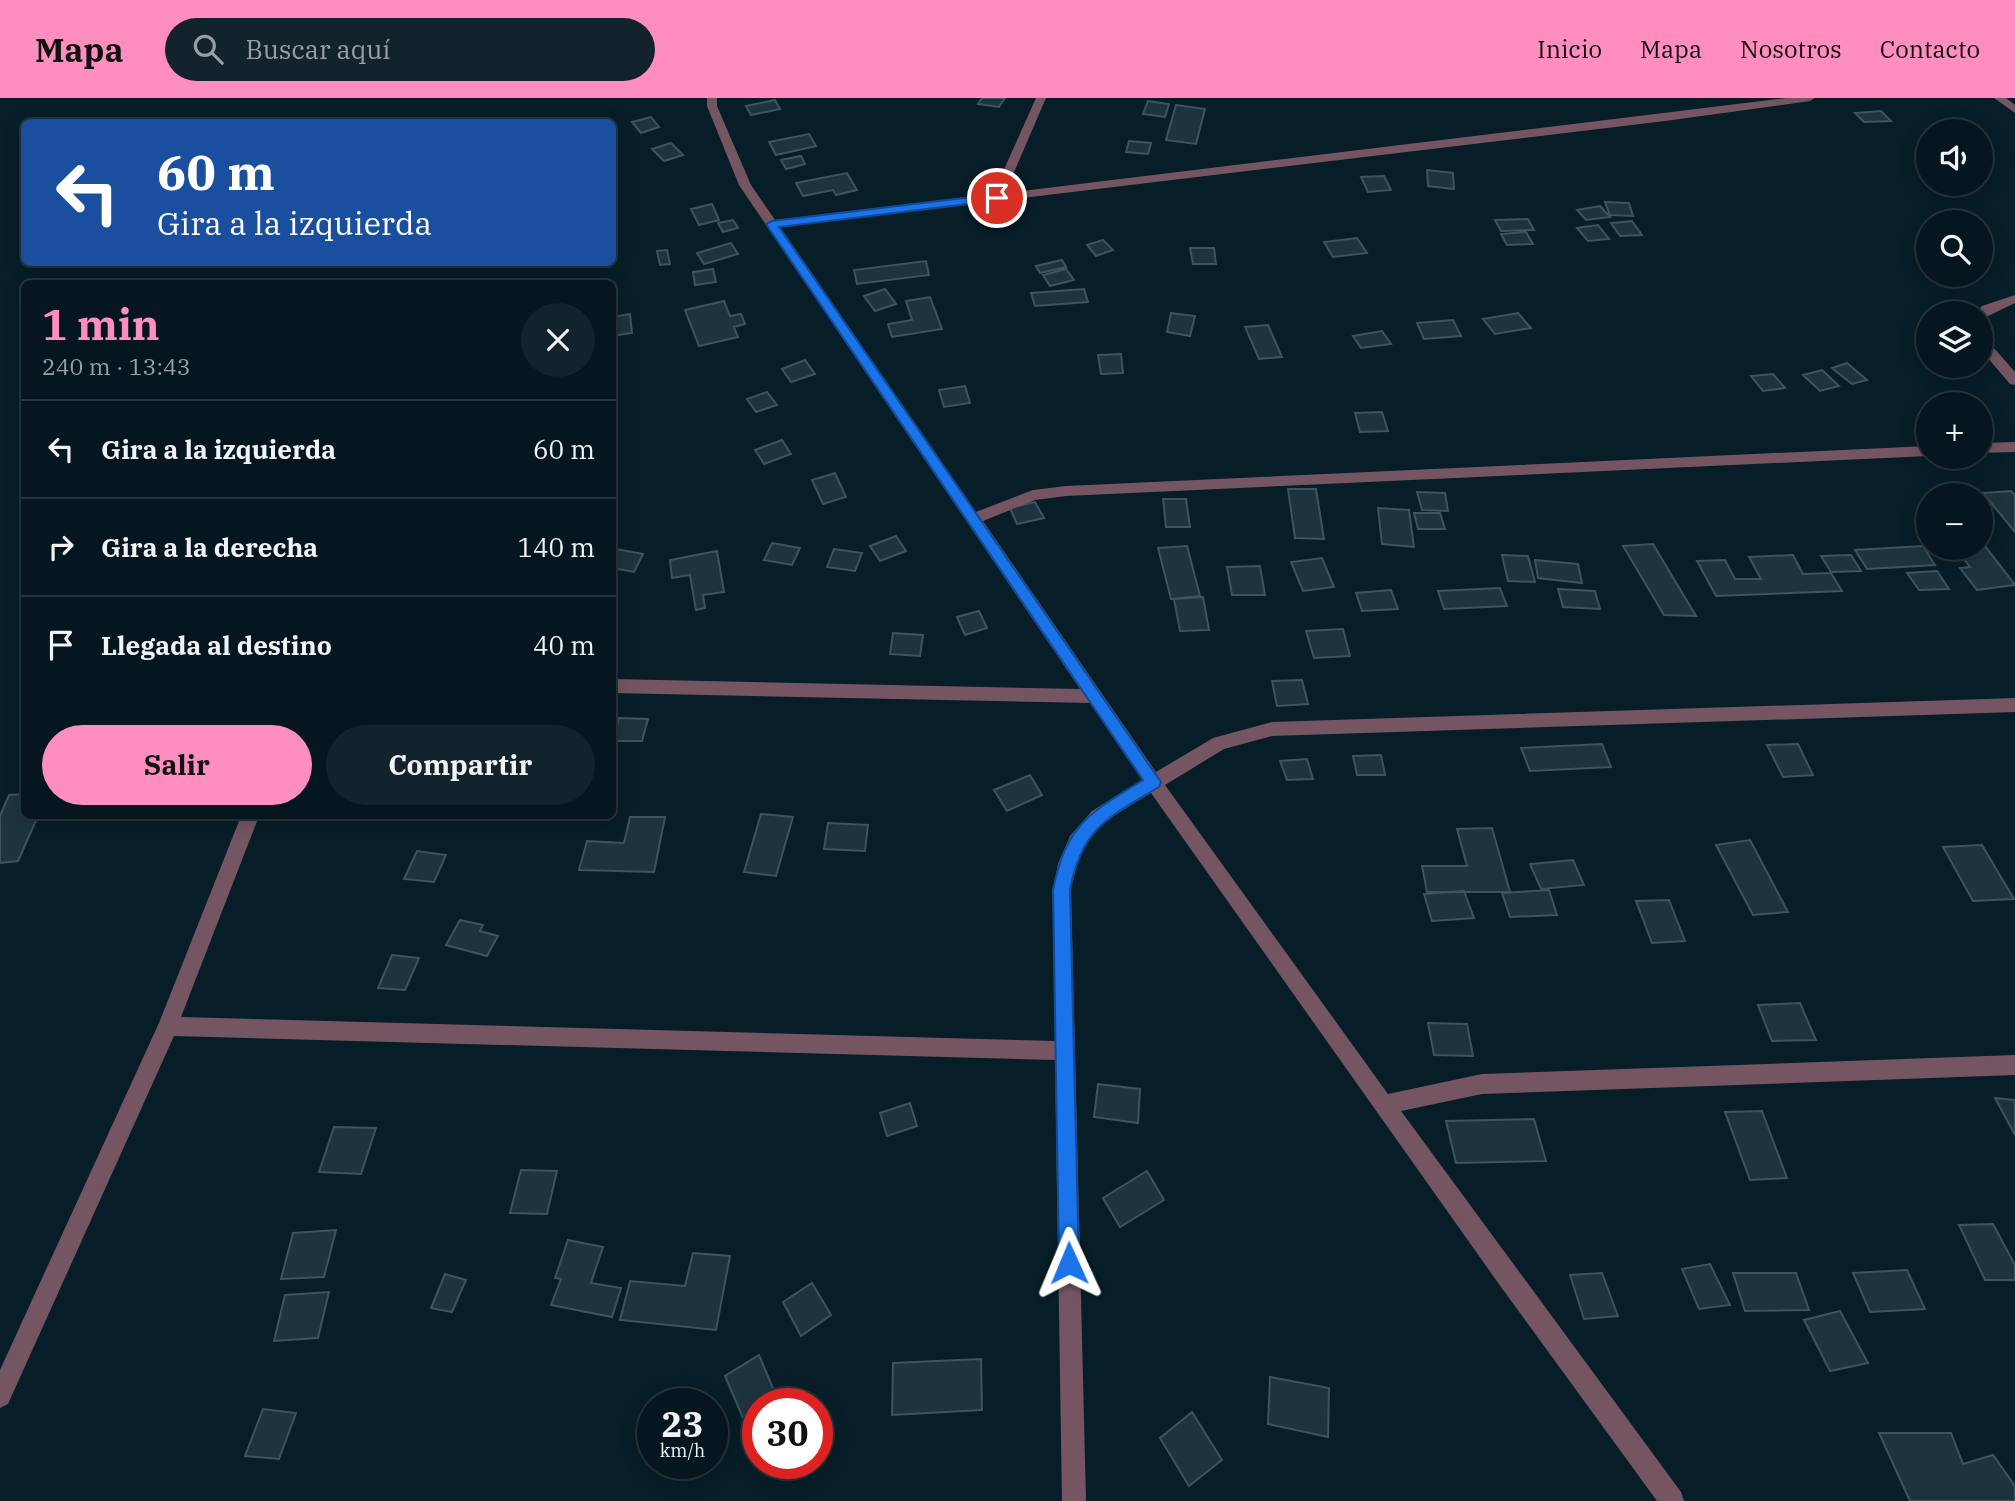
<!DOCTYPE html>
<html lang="es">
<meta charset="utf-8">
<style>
body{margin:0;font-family:"IBM Plex Serif",serif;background:#13232b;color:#f1f3f6;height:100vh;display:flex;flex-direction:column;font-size:26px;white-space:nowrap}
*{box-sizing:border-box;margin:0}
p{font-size:23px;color:#979fa4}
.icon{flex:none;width:38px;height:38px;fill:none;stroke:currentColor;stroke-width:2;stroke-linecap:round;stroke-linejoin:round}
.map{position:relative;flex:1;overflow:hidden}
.side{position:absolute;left:21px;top:182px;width:595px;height:539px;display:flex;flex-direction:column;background:#05161e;border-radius:10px;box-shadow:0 4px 18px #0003,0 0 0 2px #26353c}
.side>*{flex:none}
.top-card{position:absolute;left:21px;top:21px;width:595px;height:147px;border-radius:10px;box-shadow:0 4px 18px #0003,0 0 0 2px #26353c;background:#1a4fa0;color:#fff;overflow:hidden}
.buttons{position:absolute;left:1916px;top:21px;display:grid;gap:14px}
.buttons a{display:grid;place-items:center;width:77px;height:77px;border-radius:50%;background:#05161e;box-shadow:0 4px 18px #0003,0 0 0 2px #26353c;font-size:35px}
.speed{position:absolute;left:637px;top:1290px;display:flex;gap:14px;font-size:35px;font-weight:700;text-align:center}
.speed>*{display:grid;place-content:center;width:91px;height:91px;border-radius:50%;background:#05161e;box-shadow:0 4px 18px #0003,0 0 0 2px #26353c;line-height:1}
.speed small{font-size:18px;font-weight:400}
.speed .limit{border:10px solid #d22;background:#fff;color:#111}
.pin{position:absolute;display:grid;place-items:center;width:60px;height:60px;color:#fff;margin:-30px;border:4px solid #fff;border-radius:50%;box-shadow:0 2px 7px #0007}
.me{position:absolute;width:77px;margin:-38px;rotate:359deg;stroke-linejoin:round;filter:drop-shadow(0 0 5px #0008)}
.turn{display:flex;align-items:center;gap:24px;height:147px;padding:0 21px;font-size:32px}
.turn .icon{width:91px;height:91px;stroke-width:2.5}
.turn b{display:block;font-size:49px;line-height:60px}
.round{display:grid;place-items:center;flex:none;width:74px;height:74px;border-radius:37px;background:#13232b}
.overview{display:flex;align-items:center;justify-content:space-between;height:119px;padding:0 21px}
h1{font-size:42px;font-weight:700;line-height:52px;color:#fd8ebf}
.cta{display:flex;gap:14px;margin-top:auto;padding:14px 21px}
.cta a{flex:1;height:80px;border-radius:42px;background:#fd8ebf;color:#111;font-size:28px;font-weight:700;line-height:80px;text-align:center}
.cta a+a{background:#13232b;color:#f1f3f6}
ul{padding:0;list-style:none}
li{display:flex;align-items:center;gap:21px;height:98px;padding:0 21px;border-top:2px solid #26353c}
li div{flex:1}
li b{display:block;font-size:26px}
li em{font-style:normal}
header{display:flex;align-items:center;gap:42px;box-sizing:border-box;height:98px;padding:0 35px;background:#fd8ebf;color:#111}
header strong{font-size:33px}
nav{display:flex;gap:38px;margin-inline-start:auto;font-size:24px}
.search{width:490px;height:63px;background:#13232b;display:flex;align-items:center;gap:18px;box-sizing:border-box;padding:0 24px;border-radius:38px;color:#979fa4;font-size:26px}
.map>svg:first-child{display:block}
</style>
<header>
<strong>Mapa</strong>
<div class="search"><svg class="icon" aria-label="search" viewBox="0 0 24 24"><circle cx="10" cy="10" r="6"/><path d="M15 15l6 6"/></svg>Buscar aquí</div>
<nav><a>Inicio</a><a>Mapa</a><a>Nosotros</a><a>Contacto</a></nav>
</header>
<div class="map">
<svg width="2015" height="1403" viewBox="0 0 2015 1403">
<rect width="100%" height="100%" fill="#071e28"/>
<path fill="#1d343f" stroke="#3c5360" stroke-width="2" d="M 982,0 L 1005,0 L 999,9 L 978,6 Z
M 775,2 L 780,11 L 751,17 L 746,8 Z
M 1148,3 L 1169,6 L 1165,19 L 1143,16 Z
M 1176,7 L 1205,11 L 1196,46 L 1166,42 Z
M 1881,13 L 1891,23 L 1864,24 L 1855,15 Z
M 651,19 L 659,29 L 641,35 L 632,24 Z
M 809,36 L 816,48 L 776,57 L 769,44 Z
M 1129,43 L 1151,45 L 1148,56 L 1126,54 Z
M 671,45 L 683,57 L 664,63 L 652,51 Z
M 801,58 L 805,66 L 786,71 L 781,62 Z
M 1427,72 L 1453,75 L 1454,91 L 1428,88 Z
M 847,75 L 857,92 L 836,97 L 833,92 L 803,98 L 796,85 Z
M 1384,78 L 1391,92 L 1368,94 L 1361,79 Z
M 1605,104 L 1629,105 L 1633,118 L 1610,117 Z
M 712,106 L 719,122 L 699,127 L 691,111 Z
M 1600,108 L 1610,119 L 1586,122 L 1577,112 Z
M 1528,121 L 1534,132 L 1501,133 L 1495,122 Z
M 733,122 L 738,130 L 723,134 L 718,125 Z
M 1632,123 L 1642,137 L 1620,138 L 1611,125 Z
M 1598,127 L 1609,141 L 1588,143 L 1577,130 Z
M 1526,134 L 1533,146 L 1507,147 L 1501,136 Z
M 1357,140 L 1367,155 L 1333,159 L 1324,144 Z
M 1103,142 L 1113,152 L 1096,158 L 1087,147 Z
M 731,145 L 738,156 L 704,166 L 697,155 Z
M 1190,150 L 1214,150 L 1216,166 L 1193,166 Z
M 667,152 L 670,166 L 660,167 L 657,153 Z
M 1062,162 L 1066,169 L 1040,175 L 1036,168 Z
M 926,163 L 929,177 L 857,186 L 854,172 Z
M 713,171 L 716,184 L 695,187 L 693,174 Z
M 1066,171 L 1074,182 L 1050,188 L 1043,177 Z
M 885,191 L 896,206 L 875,213 L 864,198 Z
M 1084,191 L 1088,204 L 1035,208 L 1031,195 Z
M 930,199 L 942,231 L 892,239 L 888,226 L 912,222 L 906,203 Z
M 724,203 L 730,218 L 741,216 L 745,226 L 734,229 L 738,239 L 699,248 L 685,212 Z
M 1171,215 L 1195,218 L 1190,238 L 1167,234 Z
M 1518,215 L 1531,230 L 1495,236 L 1483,221 Z
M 630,216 L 632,235 L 612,238 L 612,219 Z
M 1453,222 L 1461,238 L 1424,241 L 1417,225 Z
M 1268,227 L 1282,259 L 1259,261 L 1245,229 Z
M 1382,233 L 1391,246 L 1361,250 L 1353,238 Z
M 1121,256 L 1123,275 L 1101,276 L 1098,257 Z
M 805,262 L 815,276 L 791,284 L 782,271 Z
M 1847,265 L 1867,282 L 1852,286 L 1832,270 Z
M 1822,272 L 1839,288 L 1820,293 L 1803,277 Z
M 1773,276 L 1785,290 L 1763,293 L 1751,278 Z
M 965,288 L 970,305 L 944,309 L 939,292 Z
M 767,294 L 777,307 L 756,314 L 747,301 Z
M 1382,314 L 1388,333 L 1360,334 L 1355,315 Z
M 782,342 L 791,356 L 764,366 L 755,352 Z
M 835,375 L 846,399 L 823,406 L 812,382 Z
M 1288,391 L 1316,391 L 1324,441 L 1295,440 Z
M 2011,393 L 2015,397 L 2015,434 L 1983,395 Z
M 1417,394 L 1445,395 L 1448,413 L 1422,412 Z
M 1163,401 L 1186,401 L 1190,429 L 1166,429 Z
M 1035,404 L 1044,420 L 1017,426 L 1010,410 Z
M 1378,410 L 1409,412 L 1414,449 L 1382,446 Z
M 1414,415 L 1440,415 L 1445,431 L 1418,431 Z
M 896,438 L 906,453 L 880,463 L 870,448 Z
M 772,445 L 800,450 L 792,467 L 764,462 Z
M 1653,446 L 1696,518 L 1664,517 L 1623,448 Z
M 1187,448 L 1200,498 L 1171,501 L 1158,450 Z
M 1923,448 L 1935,467 L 1867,471 L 1855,452 Z
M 1981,448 L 1985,448 L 2015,487 L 1977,492 L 1960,470 L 1970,469 L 1956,451 Z
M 616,451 L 643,456 L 634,474 L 612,470 L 612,458 Z
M 834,451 L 862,455 L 855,473 L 827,469 Z
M 717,453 L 724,494 L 703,497 L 705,510 L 696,512 L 690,477 L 672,480 L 670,462 Z
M 1502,457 L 1528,458 L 1535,484 L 1508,483 Z
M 1793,457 L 1803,476 L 1831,475 L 1842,493 L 1716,498 L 1697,463 L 1725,462 L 1735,481 L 1761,481 L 1749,459 Z
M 1851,457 L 1861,473 L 1831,474 L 1821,458 Z
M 1322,460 L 1334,489 L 1303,493 L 1291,464 Z
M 1535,462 L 1578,466 L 1582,485 L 1538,480 Z
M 1260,468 L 1265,497 L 1232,497 L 1227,469 Z
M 1937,473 L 1949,491 L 1919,492 L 1907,475 Z
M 1500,490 L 1507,508 L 1444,511 L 1438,493 Z
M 1558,491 L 1595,493 L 1600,511 L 1563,509 Z
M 1391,492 L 1398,511 L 1362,513 L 1356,495 Z
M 1203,499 L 1209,532 L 1180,533 L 1174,501 Z
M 979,513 L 987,530 L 965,537 L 957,519 Z
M 1343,531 L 1350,558 L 1314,560 L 1306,533 Z
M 893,535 L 923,537 L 920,558 L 890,556 Z
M 1302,582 L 1308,606 L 1277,608 L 1272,583 Z
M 619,620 L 648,621 L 642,643 L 613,643 Z
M 1602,646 L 1611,669 L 1530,673 L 1521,650 Z
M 1798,646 L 1813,677 L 1783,679 L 1767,647 Z
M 1381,657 L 1385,677 L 1357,677 L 1353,658 Z
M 1307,661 L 1313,681 L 1287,682 L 1280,663 Z
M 1030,677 L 1042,697 L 1007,713 L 994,692 Z
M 24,696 L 24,718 L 38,718 L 18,763 L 0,765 L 0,718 L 9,697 Z
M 761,716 L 793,719 L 776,778 L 744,774 Z
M 630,719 L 665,719 L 654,774 L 579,772 L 587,743 L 624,745 Z
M 828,725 L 868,727 L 865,753 L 824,751 Z
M 1492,730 L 1510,794 L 1427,794 L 1422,768 L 1467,768 L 1457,731 Z
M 1750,742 L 1788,814 L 1753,817 L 1716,747 Z
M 1982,747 L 2014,801 L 1973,803 L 1943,749 Z
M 417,753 L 446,757 L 434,784 L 404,781 Z
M 1573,762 L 1584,787 L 1541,791 L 1530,766 Z
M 1549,792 L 1557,817 L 1510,819 L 1502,795 Z
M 1464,793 L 1474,820 L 1432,823 L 1424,796 Z
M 1669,802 L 1685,843 L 1652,845 L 1636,803 Z
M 460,822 L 483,827 L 480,833 L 498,838 L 487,858 L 446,847 Z
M 392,857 L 419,860 L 405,892 L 378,890 Z
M 1800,905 L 1816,942 L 1772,943 L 1758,907 Z
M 1428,925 L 1467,926 L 1473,958 L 1434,957 Z
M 1098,986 L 1140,991 L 1138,1025 L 1094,1019 Z
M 1995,1000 L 2015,1002 L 2015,1037 Z
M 910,1005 L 917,1028 L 887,1038 L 880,1015 Z
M 1762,1013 L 1787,1080 L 1750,1082 L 1725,1014 Z
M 1534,1021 L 1546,1063 L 1456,1065 L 1446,1023 Z
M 334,1029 L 376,1030 L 361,1076 L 319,1074 Z
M 521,1072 L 557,1073 L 547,1116 L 510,1115 Z
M 1147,1073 L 1164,1102 L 1120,1129 L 1103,1100 Z
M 1993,1126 L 2015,1167 L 2015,1182 L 1985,1182 L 1959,1127 Z
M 336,1132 L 324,1179 L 281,1181 L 293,1135 Z
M 568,1142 L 603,1149 L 591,1185 L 621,1190 L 612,1219 L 551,1207 L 561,1181 L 555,1180 Z
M 693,1155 L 730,1158 L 716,1232 L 620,1222 L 630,1183 L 685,1188 Z
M 1710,1166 L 1730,1207 L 1699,1211 L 1682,1171 Z
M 1907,1172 L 1925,1211 L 1870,1214 L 1853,1175 Z
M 1602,1175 L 1618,1218 L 1584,1221 L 1570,1177 Z
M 1733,1175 L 1796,1175 L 1809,1212 L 1745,1213 Z
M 445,1176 L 466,1182 L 452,1214 L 431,1210 Z
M 812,1185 L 831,1217 L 801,1238 L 783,1204 Z
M 329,1194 L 318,1240 L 274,1243 L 285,1197 Z
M 1840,1213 L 1868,1265 L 1830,1273 L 1804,1222 Z
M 759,1257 L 777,1300 L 768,1306 L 758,1306 L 758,1312 L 743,1320 L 725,1278 Z
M 981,1261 L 982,1312 L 892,1317 L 893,1265 Z
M 1270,1279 L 1329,1290 L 1328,1339 L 1268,1326 Z
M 263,1311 L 296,1315 L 279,1361 L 245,1358 Z
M 1192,1314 L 1222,1362 L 1189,1388 L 1160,1340 Z
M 1879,1335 L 1951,1335 L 1963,1366 L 1993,1357 L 2015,1388 L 2015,1403 L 1910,1403 Z"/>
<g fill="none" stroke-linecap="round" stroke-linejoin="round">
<path fill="#755562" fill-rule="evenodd" d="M 707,0 L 717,0 L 717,8 L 751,87 L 775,122 L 993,96 L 1036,0 L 1046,0 L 1005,95 L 1787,0 L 1815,0 L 1810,3 L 1665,23 L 780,129 L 976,414 L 1033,392 L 1066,388 L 1928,348 L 1928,358 L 1066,398 L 1035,402 L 983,423 L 1156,674 L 1213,640 L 1272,624 L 2015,600 L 2015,614 L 1272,638 L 1224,651 L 1165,687 L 1388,996 L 1482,976 L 2015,957 L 2015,977 L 1482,996 L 1401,1013 L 1681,1394 L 1684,1403 L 1657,1403 L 1501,1189 L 1151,695 C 1103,724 1082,733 1071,792 L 1086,1403 L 1062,1403 L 1055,962 L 174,938 L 8,1306 L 0,1310 L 0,1272 L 159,925 L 241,718 L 259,718 L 181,919 L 1055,943 L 1053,792 L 1058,766 L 1070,738 L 1092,713 L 1142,682 L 1090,605 L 612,595 L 612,581 L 1080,591 L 739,87 L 707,8 Z
M 1994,0 L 2006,0 L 2015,7 L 2015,15 Z
M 2015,197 L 2015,205 L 1986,219 L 1981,220 L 1981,215 L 1975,215 L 1982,208 Z
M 1981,240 L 1986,241 L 2015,274 L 2015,287 L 2010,286 L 1981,252 Z
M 2015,344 L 2015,354 L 1981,355 L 1981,345 Z"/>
</g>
<path fill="#1a73e8" stroke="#114b97" stroke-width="2" d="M 997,96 L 1001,97 L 1001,102 L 779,129 L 1161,684 L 1159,689 C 1108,720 1082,729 1070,792 L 1079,1165 L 1076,1172 L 1069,1175 L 1062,1172 L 1059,1165 L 1053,792 C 1066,727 1089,715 1143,682 L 766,126 L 772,123 Z"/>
</svg>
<div class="buttons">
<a><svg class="icon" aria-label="sound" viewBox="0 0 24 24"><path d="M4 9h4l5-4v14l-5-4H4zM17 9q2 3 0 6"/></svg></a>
<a><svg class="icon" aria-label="search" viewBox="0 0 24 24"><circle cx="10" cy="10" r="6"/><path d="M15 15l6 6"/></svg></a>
<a><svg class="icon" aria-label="layers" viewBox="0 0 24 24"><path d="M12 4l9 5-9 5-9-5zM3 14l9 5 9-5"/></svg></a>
<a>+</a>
<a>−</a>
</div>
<div class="speed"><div>23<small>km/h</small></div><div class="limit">30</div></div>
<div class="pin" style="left:997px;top:100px;background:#d93025"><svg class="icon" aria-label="arrive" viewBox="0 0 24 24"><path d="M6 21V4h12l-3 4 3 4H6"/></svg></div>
<svg class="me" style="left:1069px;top:1165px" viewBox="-20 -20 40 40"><path d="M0-17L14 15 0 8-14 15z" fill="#1a73e8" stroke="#fff" stroke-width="4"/></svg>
<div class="top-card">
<div class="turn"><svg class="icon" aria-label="left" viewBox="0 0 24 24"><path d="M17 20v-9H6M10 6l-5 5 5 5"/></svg><div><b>60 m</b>Gira a la izquierda</div></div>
</div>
<section class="side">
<div class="overview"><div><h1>1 min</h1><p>240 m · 13:43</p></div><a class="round"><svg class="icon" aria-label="close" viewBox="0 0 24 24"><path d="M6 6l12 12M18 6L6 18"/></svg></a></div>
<ul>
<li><svg class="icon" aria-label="left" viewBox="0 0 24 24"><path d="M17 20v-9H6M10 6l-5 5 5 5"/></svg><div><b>Gira a la izquierda</b></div><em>60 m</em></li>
<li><svg class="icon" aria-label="right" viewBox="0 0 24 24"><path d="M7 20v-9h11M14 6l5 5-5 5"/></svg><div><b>Gira a la derecha</b></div><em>140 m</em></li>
<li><svg class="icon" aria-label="arrive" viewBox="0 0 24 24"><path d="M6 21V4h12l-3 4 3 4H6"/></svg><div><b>Llegada al destino</b></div><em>40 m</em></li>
</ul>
<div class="cta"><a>Salir</a><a>Compartir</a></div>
</section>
</div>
